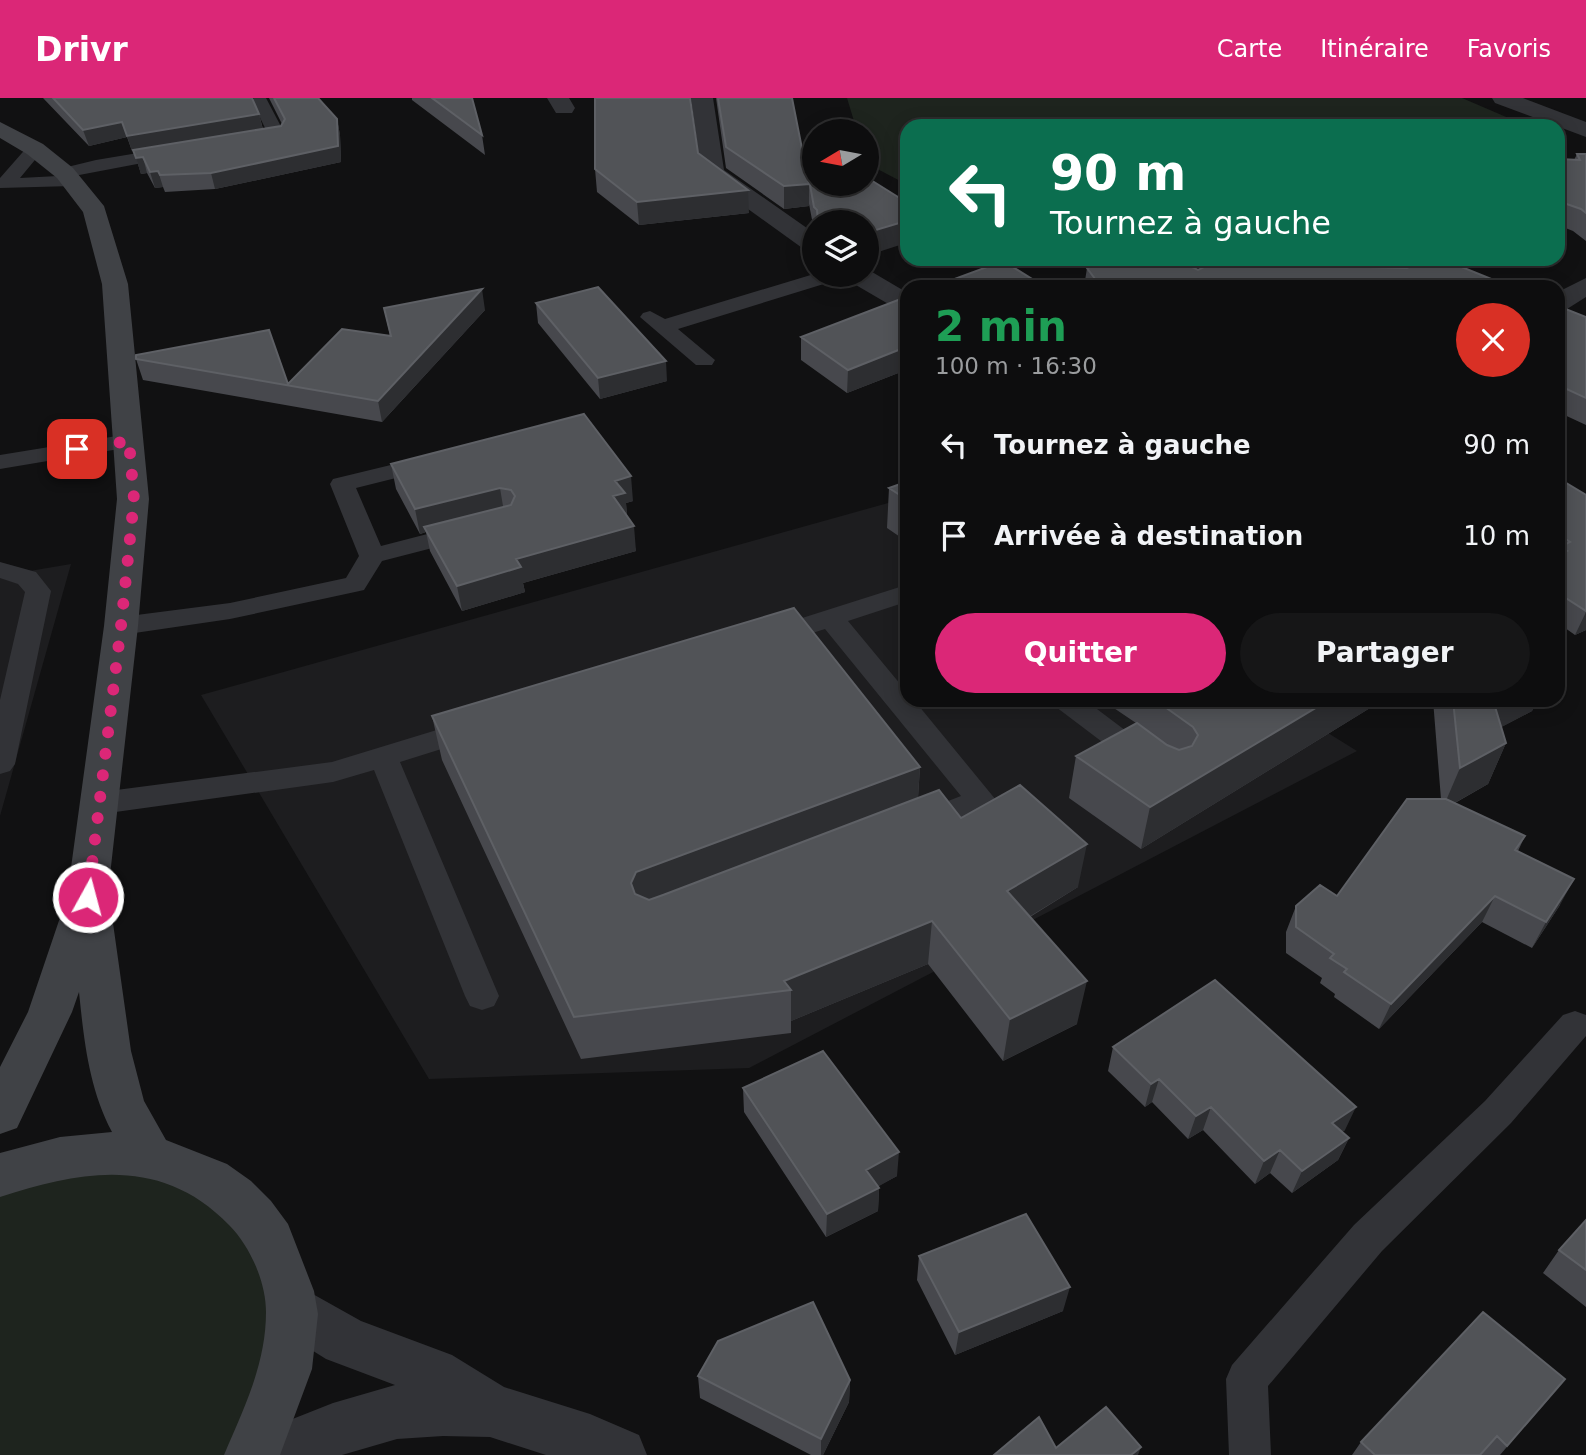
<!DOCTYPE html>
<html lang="fr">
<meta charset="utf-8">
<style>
body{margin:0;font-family:"DejaVu Sans",sans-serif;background:#161617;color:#f1f3f6;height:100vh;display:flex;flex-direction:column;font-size:26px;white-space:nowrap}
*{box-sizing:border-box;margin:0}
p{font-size:23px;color:#9a9c9e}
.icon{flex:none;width:38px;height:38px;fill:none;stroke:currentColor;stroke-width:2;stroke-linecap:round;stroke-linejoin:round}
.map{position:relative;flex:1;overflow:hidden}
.side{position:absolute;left:900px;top:182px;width:665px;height:427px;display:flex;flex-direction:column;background:#0d0d0e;border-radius:21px;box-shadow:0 4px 18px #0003,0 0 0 2px #2d2d2e}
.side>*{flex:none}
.top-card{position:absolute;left:900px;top:21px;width:665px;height:147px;border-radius:21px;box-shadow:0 4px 18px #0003,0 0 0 2px #2d2d2e;background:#0b6e4f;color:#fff;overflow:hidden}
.needle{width:46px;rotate:260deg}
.buttons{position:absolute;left:802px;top:21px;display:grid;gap:14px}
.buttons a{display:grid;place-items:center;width:77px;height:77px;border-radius:50%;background:#0d0d0e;box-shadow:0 4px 18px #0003,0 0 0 2px #2d2d2e;font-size:35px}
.pin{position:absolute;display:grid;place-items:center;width:60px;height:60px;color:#fff;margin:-30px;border-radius:14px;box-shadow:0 4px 10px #0006}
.me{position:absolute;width:77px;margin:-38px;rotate:7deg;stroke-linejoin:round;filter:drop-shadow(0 0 5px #0008)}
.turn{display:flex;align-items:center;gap:24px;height:147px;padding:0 35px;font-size:32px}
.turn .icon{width:91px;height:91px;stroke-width:2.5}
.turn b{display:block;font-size:49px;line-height:60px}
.round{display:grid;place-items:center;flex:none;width:74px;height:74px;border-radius:37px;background:#161617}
.headline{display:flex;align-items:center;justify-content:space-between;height:119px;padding:0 35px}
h1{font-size:42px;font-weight:600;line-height:52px;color:#1e9e55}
.primary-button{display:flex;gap:14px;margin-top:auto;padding:14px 35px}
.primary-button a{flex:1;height:80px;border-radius:42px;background:#db2777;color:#fff;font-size:28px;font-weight:600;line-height:80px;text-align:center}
.primary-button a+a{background:#161617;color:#f1f3f6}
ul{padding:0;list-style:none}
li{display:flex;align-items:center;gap:21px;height:91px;padding:0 35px}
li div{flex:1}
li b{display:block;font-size:26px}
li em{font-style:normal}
header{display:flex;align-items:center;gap:42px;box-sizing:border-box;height:98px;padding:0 35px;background:#db2777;color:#fff}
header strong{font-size:33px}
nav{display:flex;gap:38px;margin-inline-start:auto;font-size:24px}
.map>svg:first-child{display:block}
</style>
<header>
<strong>Drivr</strong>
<nav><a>Carte</a><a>Itinéraire</a><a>Favoris</a></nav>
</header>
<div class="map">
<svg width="1586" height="1357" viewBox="0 0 1586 1357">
<rect width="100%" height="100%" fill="#111112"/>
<path fill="#1d1d1f" d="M 906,400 L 906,602 L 1275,602 L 1357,653 L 749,970 L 429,981 L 201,597 Z
M 71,466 L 0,718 L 0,478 Z"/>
<path fill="#1e241e" d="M 847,0 L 1462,0 L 1527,28 L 906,28 L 906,86 L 866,65 L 866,33 L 857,33 Z
M 200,1075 L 293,1212 L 252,1357 L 0,1357 L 0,1077 Z"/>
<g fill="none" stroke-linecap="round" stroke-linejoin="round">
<path fill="#323337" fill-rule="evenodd" d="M 254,0 L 266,0 L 286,38 L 283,42 L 247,48 L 241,47 L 238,43 L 241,39 L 267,34 L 252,3 Z
M 35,46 L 44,51 L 20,80 L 58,78 L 56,75 L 59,71 L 96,62 L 174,49 L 183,54 L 174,59 L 74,78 L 81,83 L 72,88 L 0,90 L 0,80 L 29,47 Z
M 814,176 L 843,177 L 840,181 L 678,231 L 715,262 L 712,267 L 696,267 L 640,219 L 643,215 L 650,213 L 665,221 Z
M 129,336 L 137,338 L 141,343 L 137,348 L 0,371 L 0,357 Z
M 432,357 L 440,359 L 444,364 L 440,369 L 356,390 L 381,448 L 466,426 L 475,429 L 479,434 L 475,439 L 382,463 L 364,492 L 355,494 L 230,521 L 121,537 L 112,534 L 108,528 L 112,522 L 121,519 L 230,505 L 346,480 L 359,458 L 330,386 L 333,381 Z
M 0,464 L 36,474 L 51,493 L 15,666 L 10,673 L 0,676 L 0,602 L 25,494 L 18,486 L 0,480 Z
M 906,487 L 906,504 L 848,523 L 906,593 L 906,602 L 914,602 L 996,702 L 992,710 L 918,738 L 907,735 L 903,727 L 907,719 L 961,698 L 825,531 L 768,549 L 758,546 L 754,540 L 758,534 Z
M 1052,602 L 1085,602 L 1154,654 L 1159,661 L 1154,668 L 1144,671 L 1134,668 L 1056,609 Z
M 476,620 L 486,623 L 490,630 L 486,637 L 400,664 L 499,898 L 494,908 L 482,912 L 470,908 L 465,898 L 374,672 L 333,684 L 101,716 L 90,713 L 86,705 L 90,697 L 101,694 L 332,664 Z
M 1575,913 L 1586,917 L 1586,938 L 1511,1025 L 1382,1153 L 1268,1288 L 1271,1357 L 1229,1357 L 1226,1281 L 1232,1267 L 1354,1127 L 1485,1003 L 1563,917 Z"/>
<path fill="#323337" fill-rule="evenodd" d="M 547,0 L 569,0 L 575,10 L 572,15 L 556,15 Z
M 691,0 L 713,0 L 724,72 L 814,135 L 814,155 L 805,152 L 705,80 L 701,75 Z
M 1492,0 L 1523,0 L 1586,24 L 1586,39 L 1495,5 Z
M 867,171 L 906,194 L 906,213 L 897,211 L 849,183 L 845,177 L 866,177 Z
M 1586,180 L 1586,199 L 1567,211 L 1558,213 L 1558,194 Z
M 293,1187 L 311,1195 L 361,1223 L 452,1257 L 504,1289 L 590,1316 L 639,1337 L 647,1357 L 546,1357 L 490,1339 L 443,1338 L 397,1341 L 342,1357 L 244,1357 L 252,1337 L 333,1305 L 395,1287 L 326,1261 L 275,1229 L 267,1212 L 275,1195 Z"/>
<path fill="#404246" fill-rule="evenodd" d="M 0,24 L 43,46 L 73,70 L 104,108 L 128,186 L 149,401 L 138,528 L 107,804 L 111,811 L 131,953 L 144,1003 L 166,1042 L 227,1066 L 251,1083 L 271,1103 L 288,1126 L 314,1193 L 318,1216 L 312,1271 L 280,1357 L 224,1357 C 244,1310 266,1266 266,1214 C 266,1184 250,1148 229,1127 C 162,1058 83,1072 0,1099 L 0,1055 L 60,1039 L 112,1034 C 89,990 84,943 79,894 L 72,914 L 17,1030 L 0,1036 L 0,969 L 28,914 L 67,799 L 104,528 L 117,401 L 102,186 L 83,114 L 57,80 L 27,56 L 0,40 Z"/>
</g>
<path fill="#47484d" d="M 43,0 L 252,0 L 259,16 L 263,31 L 281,28 L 282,26 L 269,0 L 318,0 L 337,21 L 340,37 L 341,64 L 215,91 L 165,94 L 163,89 L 155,90 L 147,75 L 141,76 L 134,53 L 132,53 L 127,39 L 89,48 Z
M 412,0 L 472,0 L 482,37 L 485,57 L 412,2 Z
M 716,0 L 792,0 L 806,73 L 866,124 L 814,124 L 814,132 L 809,106 L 809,108 L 784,111 L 726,70 Z
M 698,55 L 749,115 L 639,127 L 597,94 L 595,71 Z
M 1577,56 L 1586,56 L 1586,143 L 1573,133 L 1558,127 L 1558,62 L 1574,62 Z
M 1221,161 L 1400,161 L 1398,167 L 1393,169 L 1511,189 L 1084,189 L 1087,170 L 1198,172 Z
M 906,199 L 906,272 L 847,295 L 801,262 L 801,239 Z
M 536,205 L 667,283 L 600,301 L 538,225 Z
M 1558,208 L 1586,219 L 1586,327 L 1558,314 Z
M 384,210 L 485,212 L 382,324 L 143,282 L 136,261 L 288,286 L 390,238 Z
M 391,366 L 633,403 L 626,405 L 627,418 L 636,453 L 523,485 L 525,494 L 462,513 L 430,453 L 426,434 L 420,436 L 396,391 Z
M 1558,380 L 1586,397 L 1586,532 L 1575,537 L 1558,525 Z
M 906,384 L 906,443 L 887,430 L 889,390 Z
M 1102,602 L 1383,602 L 1141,751 L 1069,700 L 1076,658 L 1136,625 Z
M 1433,602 L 1537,602 L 1532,613 L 1501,629 L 1506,645 L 1488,686 L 1455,705 L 1525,738 L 1518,753 L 1560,807 L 1532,850 L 1482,824 L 1379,931 L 1334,899 L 1335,896 L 1320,885 L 1322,880 L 1286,855 L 1286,834 L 1296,808 L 1337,798 L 1441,701 Z
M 432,618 L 920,669 L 918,700 L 961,720 L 1078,789 L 1030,819 L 1077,926 L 1003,963 L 928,866 L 791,923 L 791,935 L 581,961 L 442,662 Z
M 1113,949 L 1345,1032 L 1342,1034 L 1349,1040 L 1338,1062 L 1292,1095 L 1270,1075 L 1255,1086 L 1203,1032 L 1188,1041 L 1152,1004 L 1145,1009 L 1108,973 Z
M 743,990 L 897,1078 L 878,1088 L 879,1090 L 878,1113 L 826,1139 L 744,1014 Z
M 1586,1122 L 1586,1209 L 1543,1175 L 1559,1152 Z
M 919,1158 L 1063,1213 L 955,1257 L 917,1182 Z
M 698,1278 L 850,1282 L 849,1304 L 823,1357 L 811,1357 L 700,1300 Z
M 1565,1281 L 1500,1357 L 1352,1357 L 1361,1344 Z"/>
<path fill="#2d2e31" d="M 259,16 L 263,32 L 132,53 L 127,38 Z
M 337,21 L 340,37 L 341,64 L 215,91 L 211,75 Z
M 122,24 L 127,39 L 89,48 L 83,32 Z
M 143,59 L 147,75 L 141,76 L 136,60 Z
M 158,73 L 163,89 L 155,90 L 150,74 Z
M 809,86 L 809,108 L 784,111 L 784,88 Z
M 748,92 L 749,115 L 639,127 L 637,104 Z
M 906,123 L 906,145 L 866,158 L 866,135 Z
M 1375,161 L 1400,161 L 1398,167 L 1370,181 L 1371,169 Z
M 482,191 L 485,212 L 382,324 L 378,303 Z
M 906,249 L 906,272 L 847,295 L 848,272 Z
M 666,263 L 667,283 L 600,301 L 598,280 Z
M 631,378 L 633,403 L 626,405 L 627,420 L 613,398 L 615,383 Z
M 500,390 L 504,414 L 424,429 L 426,434 L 420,436 L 415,411 Z
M 634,428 L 636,453 L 523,485 L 525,494 L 462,513 L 457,488 L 516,461 Z
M 1586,514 L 1586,532 L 1575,537 Z
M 1329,602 L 1383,602 L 1141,751 L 1150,709 Z
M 1493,602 L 1537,602 L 1532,613 L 1475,643 Z
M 1506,645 L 1488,686 L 1442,712 L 1460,670 Z
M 920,669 L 917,712 L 641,818 L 631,785 L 636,774 Z
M 1087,746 L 1078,789 L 1001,836 L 1007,793 Z
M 1574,781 L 1560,807 L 1532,850 L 1546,824 Z
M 1495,798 L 1482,824 L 1379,931 L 1391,906 Z
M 932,823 L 928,866 L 791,923 L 791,892 L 784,883 Z
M 1087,883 L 1077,926 L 1003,963 L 1010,921 Z
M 1159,981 L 1152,1004 L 1145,1009 L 1151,986 Z
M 1211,1009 L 1203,1032 L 1188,1041 L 1196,1018 Z
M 1356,1009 L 1345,1032 L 1321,1048 L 1332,1025 Z
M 1349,1040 L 1338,1062 L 1292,1095 L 1302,1073 Z
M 1280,1052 L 1270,1075 L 1255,1086 L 1264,1063 Z
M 899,1054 L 897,1078 L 865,1096 L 866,1072 Z
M 879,1090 L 878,1113 L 826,1139 L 827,1116 Z
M 1070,1189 L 1063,1213 L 955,1257 L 959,1234 Z
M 1565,1281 L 1547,1303 L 1499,1357 L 1507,1348 Z
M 850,1282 L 849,1304 L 823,1357 L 821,1357 L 821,1341 Z
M 1141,1349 L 1138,1357 L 1131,1357 Z"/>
<path fill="#515357" stroke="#5e6065" stroke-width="2" d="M 53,0 L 252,0 L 259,16 L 127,38 L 122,24 L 83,32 Z
M 274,0 L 318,0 L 337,21 L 338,48 L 211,75 L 160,77 L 158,73 L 150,74 L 143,59 L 136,60 L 133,52 L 281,28 L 285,21 Z
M 432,0 L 472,0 L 482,37 Z
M 595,0 L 690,0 L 698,55 L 748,92 L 637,104 L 595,71 Z
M 718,0 L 792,0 L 809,86 L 784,88 L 726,49 Z
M 1577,56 L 1586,56 L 1586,115 L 1581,111 L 1558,103 L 1558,62 L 1559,61 L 1580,62 Z
M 814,68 L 814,86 L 866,86 L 866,79 L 906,104 L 906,123 L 866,135 L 866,124 L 818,124 L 817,112 L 814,109 L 807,70 Z
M 1115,161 L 1176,161 L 1198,172 L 1221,161 L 1375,161 L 1371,169 L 1407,170 L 1424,161 L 1442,161 L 1511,189 L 1101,189 L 1087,170 Z
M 1003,163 L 1045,189 L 933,189 Z
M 598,189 L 666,263 L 598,280 L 536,205 Z
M 482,191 L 378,303 L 136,261 L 136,257 L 269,232 L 288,286 L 342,231 L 391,238 L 384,210 Z
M 906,199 L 906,249 L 848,272 L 801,239 Z
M 1558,208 L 1586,219 L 1586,300 L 1558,287 Z
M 584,316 L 631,378 L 615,383 L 625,395 L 613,398 L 634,428 L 516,461 L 521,469 L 457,488 L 424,429 L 511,407 L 515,398 L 511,392 L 500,390 L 415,411 L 391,366 Z
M 1558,380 L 1586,397 L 1586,513 L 1558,495 L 1558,457 L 1567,453 L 1560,449 L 1570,444 L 1558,436 Z
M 906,384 L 906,401 L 889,390 Z
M 794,510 L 920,669 L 636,774 L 631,785 L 635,796 L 649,802 L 663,797 L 939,692 L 961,720 L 1020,687 L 1087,746 L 1007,793 L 1087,883 L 1010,921 L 932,823 L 784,883 L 791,892 L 574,919 L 432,618 Z
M 1173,602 L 1329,602 L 1150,709 L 1076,658 L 1137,625 L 1167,647 L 1179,652 L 1192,648 L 1198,637 L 1193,629 L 1165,609 L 1176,604 Z
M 1453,602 L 1493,602 L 1506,645 L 1460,670 Z
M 1407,701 L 1446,701 L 1525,738 L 1515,752 L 1574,781 L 1546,824 L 1495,798 L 1391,906 L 1344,874 L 1347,871 L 1330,860 L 1334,856 L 1296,829 L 1296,808 L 1320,787 L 1337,798 Z
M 1215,882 L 1356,1009 L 1332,1025 L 1349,1040 L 1302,1073 L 1280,1052 L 1264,1063 L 1211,1009 L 1196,1018 L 1159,981 L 1151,986 L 1113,949 Z
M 823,953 L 899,1054 L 866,1072 L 879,1090 L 827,1116 L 743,990 Z
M 1026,1116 L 1070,1189 L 959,1234 L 919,1158 Z
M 1586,1122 L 1586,1172 L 1559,1152 Z
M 813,1204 L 850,1282 L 821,1341 L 698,1278 L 718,1243 Z
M 1483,1214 L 1565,1281 L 1507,1348 L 1497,1338 L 1480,1357 L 1375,1357 L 1361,1344 Z
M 1106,1309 L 1141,1349 L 1131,1357 L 994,1357 L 1039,1319 L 1056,1350 Z"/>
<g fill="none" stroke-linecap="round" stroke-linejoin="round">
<path stroke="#db2777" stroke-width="12" stroke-dasharray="0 21.6" d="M 77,351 L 129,343 L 134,401 L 121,528 L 88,799"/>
</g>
</svg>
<div class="buttons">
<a><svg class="needle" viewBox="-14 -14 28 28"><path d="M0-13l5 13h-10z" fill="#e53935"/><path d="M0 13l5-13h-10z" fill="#9a9c9e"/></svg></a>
<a><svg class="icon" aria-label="layers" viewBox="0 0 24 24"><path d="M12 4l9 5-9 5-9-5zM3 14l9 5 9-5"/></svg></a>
</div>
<div class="pin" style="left:77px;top:351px;background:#d93025"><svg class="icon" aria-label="arrive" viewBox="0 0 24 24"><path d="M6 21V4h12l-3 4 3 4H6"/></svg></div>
<svg class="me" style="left:88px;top:799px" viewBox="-20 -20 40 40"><circle r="17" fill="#db2777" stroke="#fff" stroke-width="3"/><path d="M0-11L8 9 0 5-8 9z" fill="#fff"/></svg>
<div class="top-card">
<div class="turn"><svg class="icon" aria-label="left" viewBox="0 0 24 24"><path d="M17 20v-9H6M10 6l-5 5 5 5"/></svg><div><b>90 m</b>Tournez à gauche</div></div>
</div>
<section class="side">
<div class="headline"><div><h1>2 min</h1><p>100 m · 16:30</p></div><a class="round" style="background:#d93025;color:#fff"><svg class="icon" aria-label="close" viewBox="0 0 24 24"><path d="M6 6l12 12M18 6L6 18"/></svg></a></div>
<ul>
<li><svg class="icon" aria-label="left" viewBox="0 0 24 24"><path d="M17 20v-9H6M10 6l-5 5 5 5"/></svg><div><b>Tournez à gauche</b></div><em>90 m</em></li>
<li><svg class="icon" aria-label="arrive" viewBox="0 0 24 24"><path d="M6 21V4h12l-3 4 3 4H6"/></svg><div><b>Arrivée à destination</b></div><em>10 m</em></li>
</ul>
<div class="primary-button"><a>Quitter</a><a>Partager</a></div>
</section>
</div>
